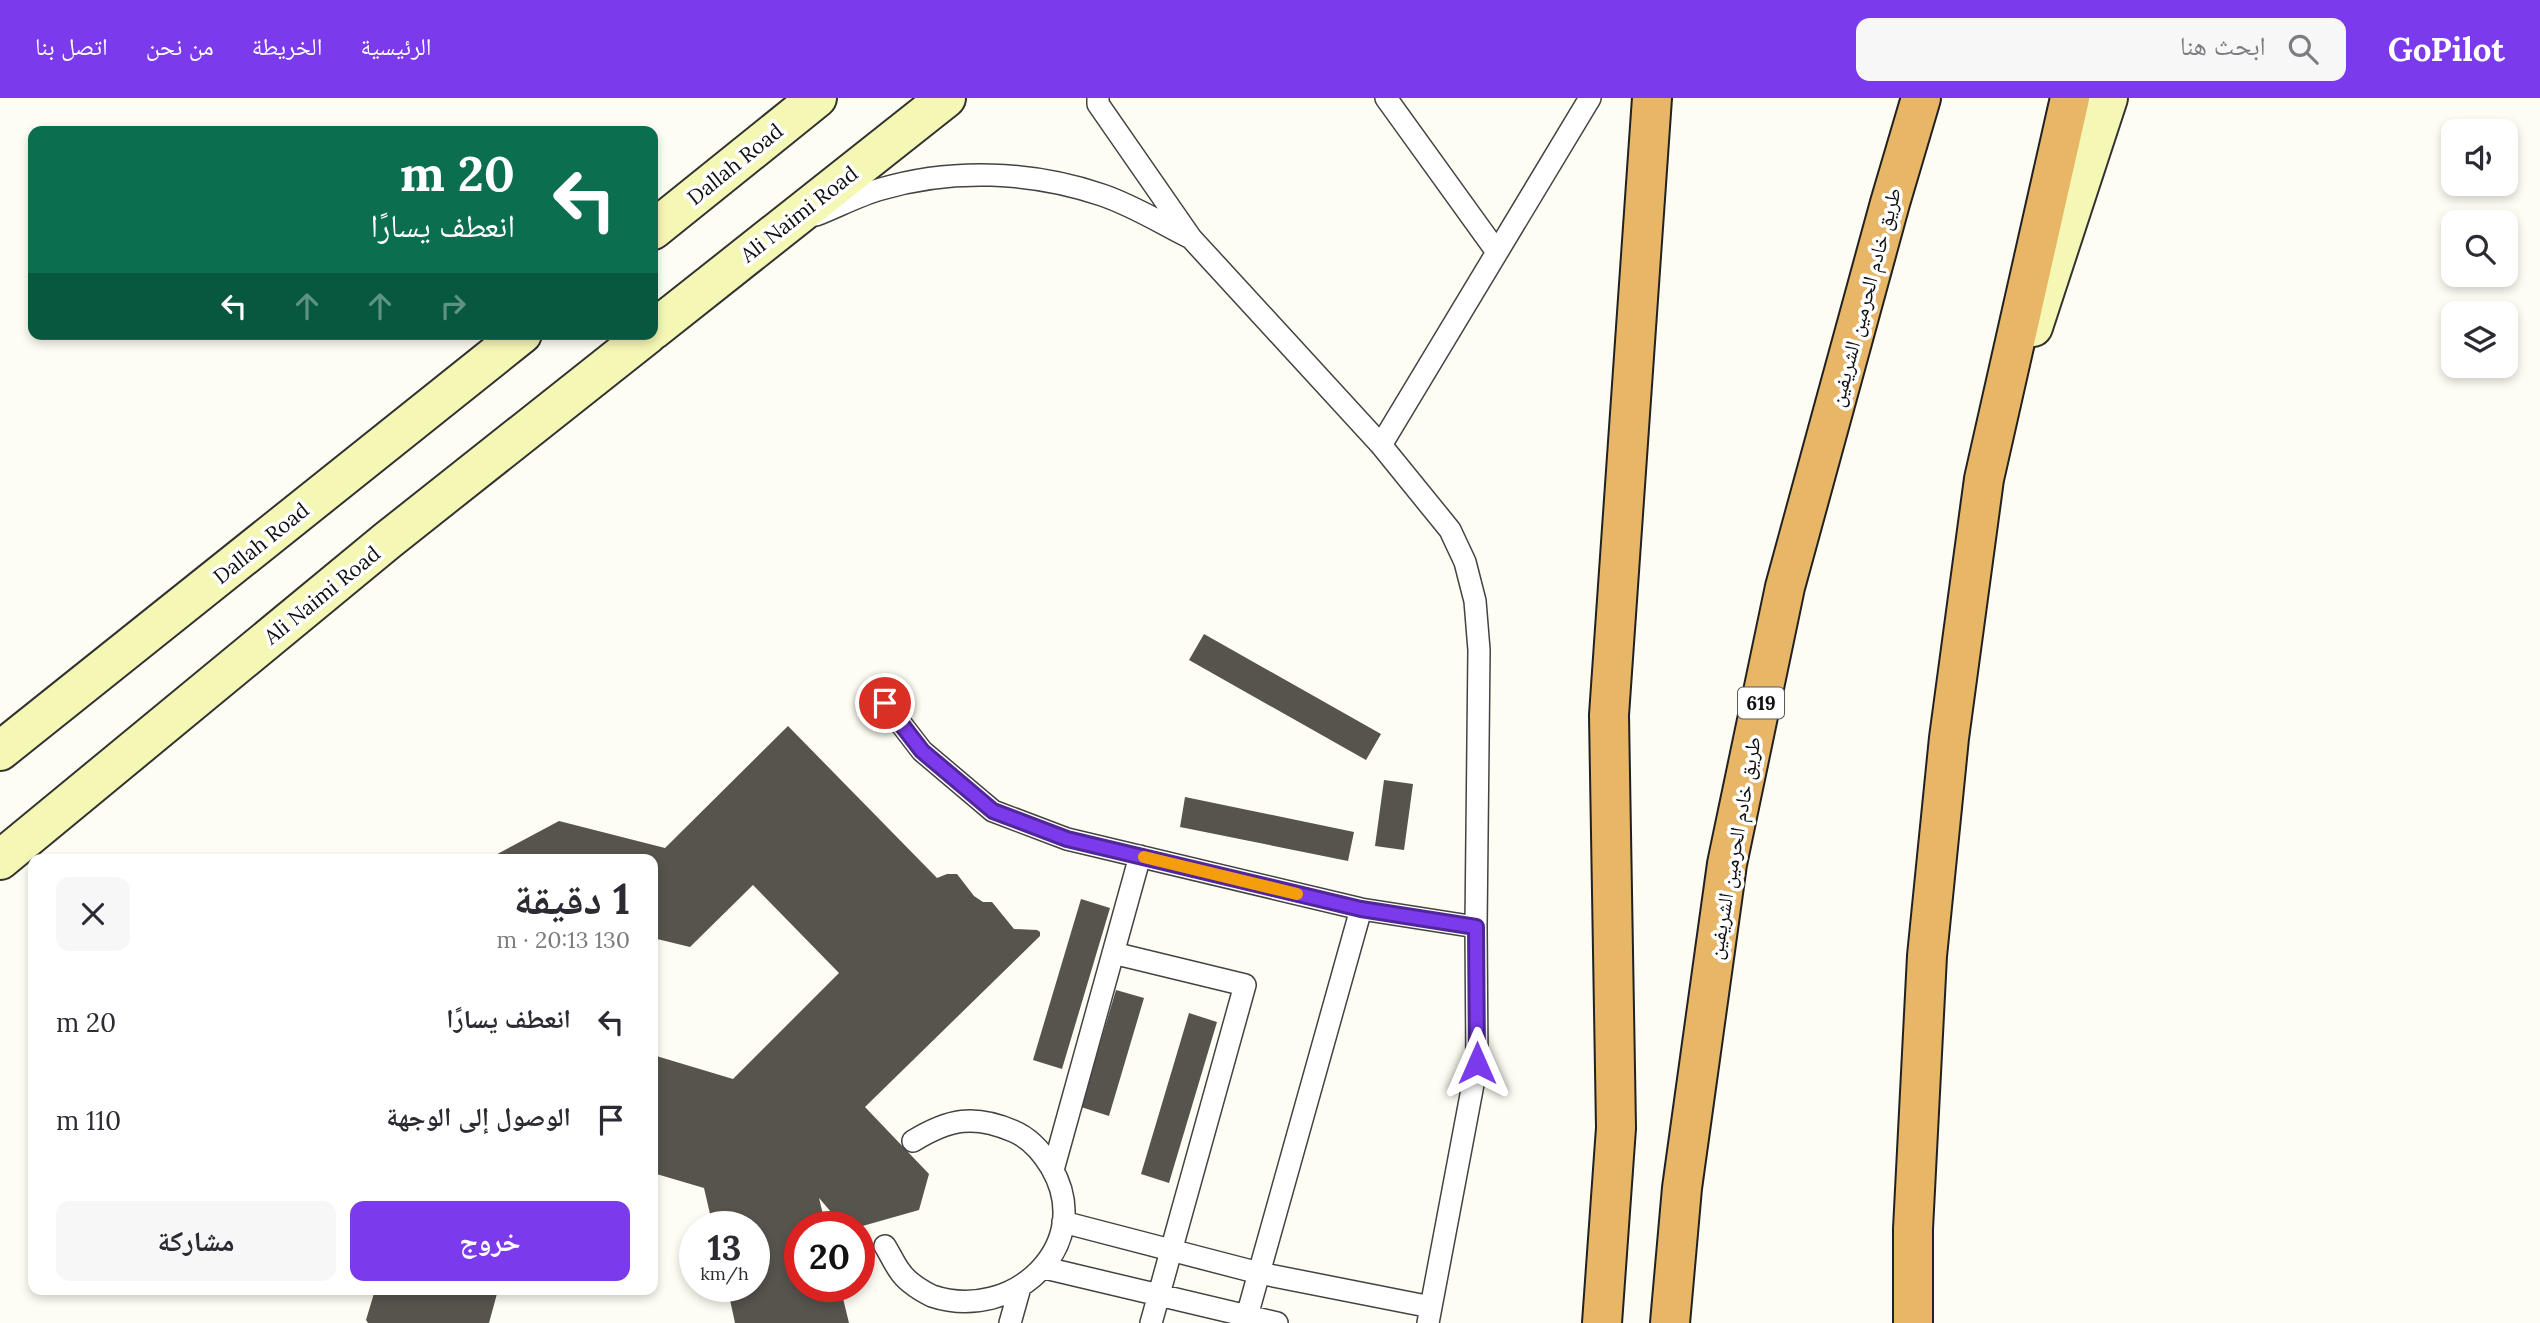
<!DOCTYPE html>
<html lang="ar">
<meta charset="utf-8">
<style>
body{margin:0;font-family:Lora,"Noto Naskh Arabic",serif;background:#f7f7f7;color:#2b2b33;direction:rtl;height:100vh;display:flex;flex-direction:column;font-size:26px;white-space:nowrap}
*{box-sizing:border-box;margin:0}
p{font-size:23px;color:#7c7c81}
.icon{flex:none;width:38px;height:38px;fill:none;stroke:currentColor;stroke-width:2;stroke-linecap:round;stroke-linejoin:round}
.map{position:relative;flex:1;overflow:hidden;direction:ltr}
.sheet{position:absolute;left:28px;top:756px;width:630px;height:441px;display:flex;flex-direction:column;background:#fff;border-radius:14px;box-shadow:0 4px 10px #0003;direction:rtl}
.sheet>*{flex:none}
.hud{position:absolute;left:28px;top:28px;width:630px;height:214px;border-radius:14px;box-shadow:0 4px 10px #0003;direction:rtl;background:#0b6e4f;color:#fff;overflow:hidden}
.controls{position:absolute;left:2441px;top:21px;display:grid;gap:14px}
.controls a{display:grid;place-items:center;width:77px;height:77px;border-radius:14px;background:#fff;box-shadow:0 4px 10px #0003;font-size:35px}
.speed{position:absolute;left:679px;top:1113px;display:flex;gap:14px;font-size:35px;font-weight:700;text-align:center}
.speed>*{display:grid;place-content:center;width:91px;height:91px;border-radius:50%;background:#fff;box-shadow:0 4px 10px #0003;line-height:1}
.speed small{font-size:18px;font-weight:400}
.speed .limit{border:10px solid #d22;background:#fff;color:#111}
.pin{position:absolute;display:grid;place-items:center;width:60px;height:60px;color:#fff;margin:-30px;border:4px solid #fff;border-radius:50%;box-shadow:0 2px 7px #0007}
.me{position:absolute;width:77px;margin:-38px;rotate:0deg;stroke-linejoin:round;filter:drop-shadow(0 0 5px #0008)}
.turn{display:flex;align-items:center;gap:24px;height:147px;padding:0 28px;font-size:32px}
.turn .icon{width:91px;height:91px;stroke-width:2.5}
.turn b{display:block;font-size:49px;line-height:60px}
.lanes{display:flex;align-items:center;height:66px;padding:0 28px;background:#0003;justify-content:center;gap:35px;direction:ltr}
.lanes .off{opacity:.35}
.round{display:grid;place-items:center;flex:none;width:74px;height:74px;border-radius:14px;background:#f7f7f7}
.summary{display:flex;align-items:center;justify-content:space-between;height:119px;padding:0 28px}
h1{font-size:42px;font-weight:700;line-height:52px}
.primary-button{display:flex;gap:14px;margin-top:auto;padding:14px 28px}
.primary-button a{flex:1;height:80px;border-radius:14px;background:#7c3aed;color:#fff;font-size:28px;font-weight:700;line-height:80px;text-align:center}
.primary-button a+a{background:#f7f7f7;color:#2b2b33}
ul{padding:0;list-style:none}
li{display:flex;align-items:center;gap:21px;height:98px;padding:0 28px}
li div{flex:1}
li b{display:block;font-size:26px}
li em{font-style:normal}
header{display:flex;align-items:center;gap:42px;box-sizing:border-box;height:98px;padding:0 35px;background:#7c3aed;color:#fff}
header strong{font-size:33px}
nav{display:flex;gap:38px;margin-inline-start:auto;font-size:24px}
.search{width:490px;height:63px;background:#f7f7f7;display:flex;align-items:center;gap:18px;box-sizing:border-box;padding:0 24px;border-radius:14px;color:#7c7c81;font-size:26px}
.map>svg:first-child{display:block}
</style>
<header>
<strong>GoPilot</strong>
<div class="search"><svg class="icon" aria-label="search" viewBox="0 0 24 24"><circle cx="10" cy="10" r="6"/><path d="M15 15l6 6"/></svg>ابحث هنا</div>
<nav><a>الرئيسية</a><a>الخريطة</a><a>من نحن</a><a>اتصل بنا</a></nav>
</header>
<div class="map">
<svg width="2540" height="1225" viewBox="0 0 2540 1225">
<rect width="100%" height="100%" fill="#fefdf3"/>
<path fill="#57534d" d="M 1204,536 L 1381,636 L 1366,662 L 1189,562 Z
M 788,628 L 937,780 L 947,776 L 957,776 L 974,798 L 983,804 L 992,804 L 1014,831 L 1037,832 L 1040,834 L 1040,838 L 865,1009 L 929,1076 L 919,1112 L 859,1129 L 844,1129 L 819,1100 L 826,1129 L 800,1129 L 800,1188 L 840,1188 L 849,1225 L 735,1225 L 727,1188 L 754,1188 L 754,1129 L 713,1129 L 704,1090 L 653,1075 L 653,957 L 733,981 L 839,875 L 753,787 L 690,849 L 653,840 L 653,761 L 488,761 L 559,723 L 665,750 Z
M 1384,682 L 1413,686 L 1404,752 L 1375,748 Z
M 1185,699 L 1354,734 L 1348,763 L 1180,729 Z
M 1081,801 L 1110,810 L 1062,971 L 1033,962 Z
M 1116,892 L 1144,900 L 1109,1018 L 1081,1009 Z
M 1189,915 L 1217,924 L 1169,1085 L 1141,1076 Z
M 375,1192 L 498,1192 L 489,1225 L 368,1225 L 366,1222 Z"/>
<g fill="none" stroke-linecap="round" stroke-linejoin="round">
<g stroke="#434343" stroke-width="24">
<path id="lane" d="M 1098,0 L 1098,6 L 1191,140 L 1381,347 L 1450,432 L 1465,464 L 1475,503 L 1479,552 L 1476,829 L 1477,965 L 1428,1225
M 1386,0 L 1497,154
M 816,117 C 837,109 859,97 881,91 C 952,70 1032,73 1102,97 C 1132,107 1161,125 1189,139
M 1381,347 L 1590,0
M 885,605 L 922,653 L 993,713 L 1067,741 L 1361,811 L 1476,829
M 1113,855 L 1245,887 L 1151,1225
M 1053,1072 L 1140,758
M 1063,1124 L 1259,1175 L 1431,1209
M 885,1148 C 890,1156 894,1165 899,1172 C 906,1183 920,1192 932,1198 C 1013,1225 1097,1147 1051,1069 C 1042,1054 1030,1040 1013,1033 C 974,1016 949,1021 913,1043
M 1045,1170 L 1277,1225
M 1010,1225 L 1019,1193
M 1245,1225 L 1361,811"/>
</g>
<g stroke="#323232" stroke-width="42">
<path id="secondary" d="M 653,132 L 817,0
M 2033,229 L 2108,0
M 653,232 L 946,0
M 0,653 L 522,236
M 0,762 L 388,442 L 648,236"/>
</g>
<g stroke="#212121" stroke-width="42">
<path id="highway" d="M 1602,1225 L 1616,1030 L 1609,617 L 1652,0
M 1670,1225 L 1682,1090 L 1727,766 L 1785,489 L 1890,105 L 1921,0
M 1913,1225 L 1913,1131 L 1927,858 L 1949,640 L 1984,381 L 2070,0"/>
</g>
<use href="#lane" stroke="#fff" stroke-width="21"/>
<use href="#secondary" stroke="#f5f8b4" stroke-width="38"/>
<use href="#highway" stroke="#e8b667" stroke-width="38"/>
</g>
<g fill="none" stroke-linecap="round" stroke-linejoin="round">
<g stroke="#51269a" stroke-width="18">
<path id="route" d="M 885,605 L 922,653 L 993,713 L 1067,741 L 1361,811 L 1476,829 L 1477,965"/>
</g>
<use href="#route" stroke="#7c3aed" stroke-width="12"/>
<path stroke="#f59e0b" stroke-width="12" d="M 1144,759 L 1297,796"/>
</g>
<g text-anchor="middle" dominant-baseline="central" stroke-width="7" stroke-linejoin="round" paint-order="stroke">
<rect fill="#fff" stroke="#585858" stroke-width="2" x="1738" y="589.5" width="46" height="31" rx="5"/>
<g font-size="19" font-weight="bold" fill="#101010">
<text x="1761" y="605">619</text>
</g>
<g font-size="21" fill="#101010" stroke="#fff">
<text transform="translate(735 66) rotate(-39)">Dallah Road</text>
<text transform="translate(799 116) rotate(-38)">Ali Naimi Road</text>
<text transform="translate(1865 199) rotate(-75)">طريق خادم الحرمين الشريفين</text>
<text transform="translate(261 445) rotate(-39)">Dallah Road</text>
<text transform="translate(322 497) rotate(-39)">Ali Naimi Road</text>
<text transform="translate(1734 750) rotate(-80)">طريق خادم الحرمين الشريفين</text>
</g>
</g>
</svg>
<div class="controls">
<a><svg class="icon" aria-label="sound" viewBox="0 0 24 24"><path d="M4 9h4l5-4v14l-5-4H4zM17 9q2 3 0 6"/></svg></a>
<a><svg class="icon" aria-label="search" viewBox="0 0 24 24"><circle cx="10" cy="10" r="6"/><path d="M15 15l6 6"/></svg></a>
<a><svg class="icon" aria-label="layers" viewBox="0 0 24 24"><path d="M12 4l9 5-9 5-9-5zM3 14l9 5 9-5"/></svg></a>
</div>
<div class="speed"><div>13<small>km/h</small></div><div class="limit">20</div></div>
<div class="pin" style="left:885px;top:605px;background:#d93025"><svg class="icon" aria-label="arrive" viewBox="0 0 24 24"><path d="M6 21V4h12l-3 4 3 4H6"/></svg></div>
<svg class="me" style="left:1477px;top:965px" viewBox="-20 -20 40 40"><path d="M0-17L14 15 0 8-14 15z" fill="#7c3aed" stroke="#fff" stroke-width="4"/></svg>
<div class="hud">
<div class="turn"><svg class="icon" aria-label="left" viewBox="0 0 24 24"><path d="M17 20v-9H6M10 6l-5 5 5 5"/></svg><div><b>20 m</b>انعطف يسارًا</div></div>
<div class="lanes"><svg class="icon" aria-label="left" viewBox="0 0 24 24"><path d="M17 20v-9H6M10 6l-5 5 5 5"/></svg><svg class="icon off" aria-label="ahead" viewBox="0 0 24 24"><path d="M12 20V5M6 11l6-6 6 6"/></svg><svg class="icon off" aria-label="ahead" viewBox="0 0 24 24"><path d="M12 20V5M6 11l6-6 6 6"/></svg><svg class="icon off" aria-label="right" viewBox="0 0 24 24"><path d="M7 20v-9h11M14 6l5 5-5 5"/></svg></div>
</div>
<section class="sheet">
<div class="summary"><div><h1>1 دقيقة</h1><p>130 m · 20:13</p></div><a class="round"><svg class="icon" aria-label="close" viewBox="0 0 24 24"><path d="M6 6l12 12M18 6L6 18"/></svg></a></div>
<ul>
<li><svg class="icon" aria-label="left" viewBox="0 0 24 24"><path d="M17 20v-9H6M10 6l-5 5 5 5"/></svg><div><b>انعطف يسارًا</b></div><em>20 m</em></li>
<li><svg class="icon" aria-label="arrive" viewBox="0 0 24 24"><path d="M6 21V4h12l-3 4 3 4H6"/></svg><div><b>الوصول إلى الوجهة</b></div><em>110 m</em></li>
</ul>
<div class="primary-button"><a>خروج</a><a>مشاركة</a></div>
</section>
</div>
